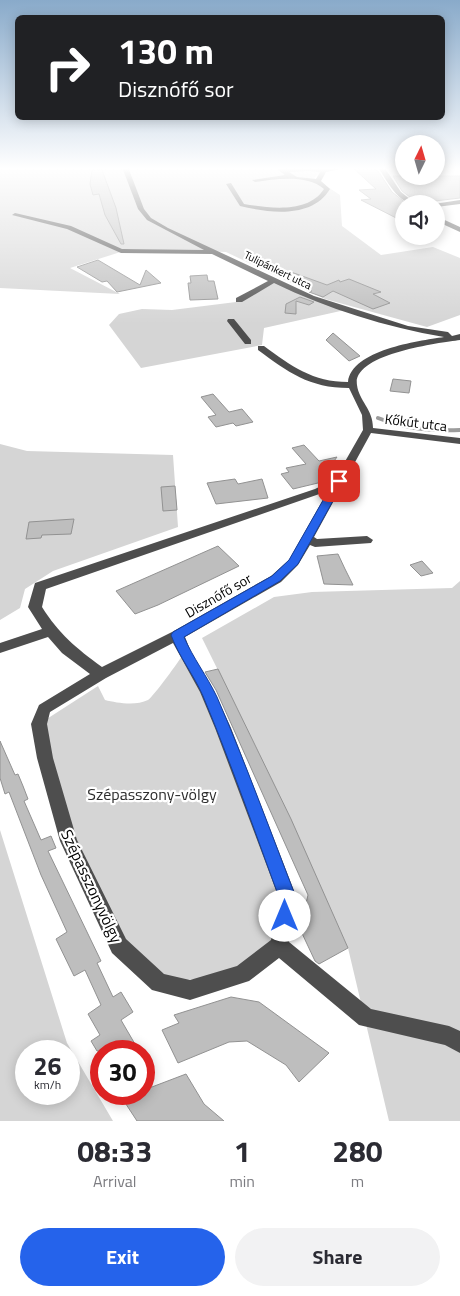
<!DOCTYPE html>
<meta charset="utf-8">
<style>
body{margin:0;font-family:"Titillium Web",sans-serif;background:#f2f2f3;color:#2b2b33;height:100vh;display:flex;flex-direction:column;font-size:19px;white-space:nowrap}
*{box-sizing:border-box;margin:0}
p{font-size:16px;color:#7c7c81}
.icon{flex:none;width:28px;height:28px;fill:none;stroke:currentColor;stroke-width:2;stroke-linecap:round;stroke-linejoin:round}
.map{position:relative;height:1121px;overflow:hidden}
.panel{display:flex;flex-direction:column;background:#fff;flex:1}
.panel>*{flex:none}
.guide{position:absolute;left:15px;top:15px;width:430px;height:105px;border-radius:8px;box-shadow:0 2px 12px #0003;background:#202124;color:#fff;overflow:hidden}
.needle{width:32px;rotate:5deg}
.tools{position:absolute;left:395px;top:135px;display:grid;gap:10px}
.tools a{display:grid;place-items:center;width:50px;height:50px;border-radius:50%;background:#fff;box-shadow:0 2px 12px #0003;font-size:25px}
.speed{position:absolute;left:15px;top:1040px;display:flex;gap:10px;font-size:25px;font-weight:700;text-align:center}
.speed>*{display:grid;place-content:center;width:65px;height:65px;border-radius:50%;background:#fff;box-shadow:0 2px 12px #0003;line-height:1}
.speed small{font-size:12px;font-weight:400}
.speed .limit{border:8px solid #d22;background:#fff;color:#111}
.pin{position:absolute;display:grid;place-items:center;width:42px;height:42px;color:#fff;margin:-21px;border-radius:10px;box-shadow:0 2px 8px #0006}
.me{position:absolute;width:55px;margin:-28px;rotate:0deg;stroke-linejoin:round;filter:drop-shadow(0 0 4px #0008)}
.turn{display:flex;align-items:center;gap:18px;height:105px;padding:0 20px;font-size:22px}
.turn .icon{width:65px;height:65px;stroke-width:2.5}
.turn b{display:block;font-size:35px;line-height:42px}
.eta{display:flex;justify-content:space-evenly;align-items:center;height:85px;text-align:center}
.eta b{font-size:30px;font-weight:700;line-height:35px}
.button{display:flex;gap:10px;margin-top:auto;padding:10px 20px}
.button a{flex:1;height:58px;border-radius:30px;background:#2563eb;color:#fff;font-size:20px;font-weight:700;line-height:58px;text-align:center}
.button a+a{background:#f2f2f3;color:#2b2b33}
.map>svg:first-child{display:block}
</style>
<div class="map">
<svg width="460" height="1121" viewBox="0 0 460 1121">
<rect width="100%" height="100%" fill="#fff"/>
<path fill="#d5d5d5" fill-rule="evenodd" d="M 0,167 L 325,167 L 314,178 L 340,195 L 342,226 L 381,255 L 433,247 L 460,258 L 460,315 L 427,327 L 325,299 L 226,252 L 130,249 L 70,268 L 120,294 L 0,288 Z
M 273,281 L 345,310 L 264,328 L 262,345 L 141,368 L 109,325 L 119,314 L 142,309 L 172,310 L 236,302 Z
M 0,444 L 27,451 L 173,455 L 178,527 L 53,571 L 25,589 L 20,608 L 0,620 Z
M 460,581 L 460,1121 L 389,1121 L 348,948 L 255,745 L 202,638 L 274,597 L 312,592 L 452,588 Z
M 184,653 L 289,901 L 279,946 L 242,974 L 159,983 L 119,946 L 55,791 L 39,724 L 98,686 L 105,700 C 117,703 136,706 148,700 C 154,696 179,661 184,653 Z
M 0,830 L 67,1043 L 113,1121 L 0,1121 ZM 69,1051 L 69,1094 L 26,1094 L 26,1051 Z"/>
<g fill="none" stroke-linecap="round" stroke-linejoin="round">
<path stroke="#9c9c9c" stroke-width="4" d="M 378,418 C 406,429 431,431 460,430"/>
</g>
<path fill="#bebebe" stroke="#929292" d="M 352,167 L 371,167 L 378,171 L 392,192 L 407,204 L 404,204 L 404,222 L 361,200 L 371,199 L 359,190 L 376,189 Z
M 92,170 L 102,170 L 116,208 L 124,244 L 121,244 L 105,215 L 99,194 L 93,195 L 90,184 Z
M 393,176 L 460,176 L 460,198 L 418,203 L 402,191 Z
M 98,260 L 140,285 L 146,270 L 161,283 L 117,292 L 107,281 L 102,282 L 77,267 Z
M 291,272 L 327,285 L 339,280 L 340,282 L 349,279 L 381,292 L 373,294 L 390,303 L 373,309 L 333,291 L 323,297 L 309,292 L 312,291 L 288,280 Z
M 207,275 L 208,281 L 214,281 L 218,299 L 190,300 L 188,283 L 191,283 L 190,276 Z
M 300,297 L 314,302 L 309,305 L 296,301 L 296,314 L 285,313 L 286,304 Z
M 333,333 L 360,356 L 349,361 L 326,340 Z
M 393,379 L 411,381 L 409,393 L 390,391 Z
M 213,394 L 229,412 L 242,409 L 253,422 L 236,426 L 233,423 L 216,427 L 208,417 L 216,415 L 201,397 Z
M 304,445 L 319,461 L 337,457 L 318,483 L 293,489 L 281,474 L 289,472 L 286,468 L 306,464 L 292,448 Z
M 235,479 L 238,484 L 262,479 L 268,498 L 216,504 L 207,483 Z
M 175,486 L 177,510 L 163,511 L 161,487 Z
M 74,519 L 71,534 L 42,535 L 41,538 L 26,539 L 29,522 Z
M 218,546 L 239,566 L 158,605 L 135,614 L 116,591 Z
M 338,554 L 345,569 L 353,585 L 324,584 L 317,556 Z
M 422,561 L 433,573 L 421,576 L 410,565 Z
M 218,669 L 291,819 L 348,948 L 319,964 L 315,961 L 300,929 L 308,895 L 216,690 L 205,672 Z
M 0,741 L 15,775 L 18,774 L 23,786 L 28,799 L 24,801 L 41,840 L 51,836 L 56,848 L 48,851 L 101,961 L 97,963 L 113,997 L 121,992 L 133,1012 L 121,1020 L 139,1051 L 97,1051 L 91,1041 L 100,1035 L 88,1014 L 101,1005 L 85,970 L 74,976 L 56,939 L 67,932 L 41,875 L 9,792 L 5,794 L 0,778 Z
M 231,997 L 259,1002 L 329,1053 L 299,1082 L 286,1065 L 247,1041 L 229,1042 L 178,1063 L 162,1030 L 179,1023 L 174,1015 Z
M 186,1074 L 204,1104 L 224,1121 L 137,1121 L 122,1098 L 133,1094 L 144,1094 L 144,1090 Z"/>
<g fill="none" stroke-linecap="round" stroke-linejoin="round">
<path fill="#4e4e4e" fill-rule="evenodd" d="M 122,167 L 128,167 L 144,209 L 151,218 L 168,228 L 314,296 L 408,326 L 448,332 L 452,336 L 460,334 L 460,340 C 438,343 352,354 357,385 C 359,401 373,409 373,428 L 460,438 L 460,444 L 371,433 L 314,537 L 317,539 L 367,536 L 373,540 L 371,543 L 315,547 L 310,545 L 298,565 L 281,582 L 185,637 L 191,652 L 214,691 L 231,728 L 298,901 L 289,942 L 371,1009 L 449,1026 L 460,1031 L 460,1053 L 445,1045 L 359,1025 L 279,958 L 249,981 L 190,1000 L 152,990 L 112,953 L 60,841 L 37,758 L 31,724 L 39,705 L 90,674 L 62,653 L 48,637 L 0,653 L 0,643 L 42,629 L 28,607 L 35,583 L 315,489 L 335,479 L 363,430 L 362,415 L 349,388 C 309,388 288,372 258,350 L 258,346 L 264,346 C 291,366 313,382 348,382 C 352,350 417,341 444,337 C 386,327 328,309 274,283 L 242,302 L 236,302 L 236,298 L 268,281 L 212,254 L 121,253 L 67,229 L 12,215 L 15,213 L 71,226 L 122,249 L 204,250 L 147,220 L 138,209 ZM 328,491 L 289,560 L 271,576 L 172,632 L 102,667 C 76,648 59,634 42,607 L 46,589 ZM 173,643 L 200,692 L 215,728 L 280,901 L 271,940 L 237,966 L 190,980 L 164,974 L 126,939 L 77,840 L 53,758 L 47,724 L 50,712 L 106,678 Z
M 309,167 L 324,169 L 350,167 L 326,172 L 321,181 L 330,189 C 312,219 269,213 240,206 L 226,184 L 231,183 L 244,204 C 269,208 308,214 324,189 C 307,174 276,179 255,182 L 252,180 L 285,175 L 278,170 L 281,168 ZM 309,171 L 320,172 L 316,179 L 297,177 L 289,172 Z
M 378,167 L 384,167 L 401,192 L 416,204 C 398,204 387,181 378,167 Z
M 460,200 L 460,204 L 436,207 L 436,204 L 434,204 Z
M 436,216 L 460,227 L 460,232 L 436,221 Z
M 228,319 L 234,319 L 251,340 L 251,344 L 245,344 L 227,321 Z"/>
</g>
<linearGradient id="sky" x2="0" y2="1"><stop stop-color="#89aaca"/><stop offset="0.52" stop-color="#fff"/><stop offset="1" stop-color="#fff" stop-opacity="0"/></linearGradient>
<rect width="460" height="324" fill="url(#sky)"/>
<path fill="#2563eb" stroke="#184099" d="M 339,478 L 344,481 L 298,564 L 280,581 L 184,637 C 193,658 207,676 217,697 C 246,764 271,833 297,900 L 291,921 L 285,924 L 279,921 L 277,916 L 280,900 C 255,832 231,763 203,696 C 194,675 179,657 171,635 L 173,632 L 272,576 L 289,560 L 334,481 Z"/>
<g text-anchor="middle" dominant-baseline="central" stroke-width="4.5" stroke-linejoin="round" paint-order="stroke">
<g font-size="11" fill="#000" stroke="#fff">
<text transform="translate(278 270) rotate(26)">Tulipánkert utca</text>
</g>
<g font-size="14" fill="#000" stroke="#fff">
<text transform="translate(416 422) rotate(7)">Kőkút utca</text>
<text transform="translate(218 595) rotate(-30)">Disznófő sor</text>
</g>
<g font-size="16" fill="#2c2c2c" stroke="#fff">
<text x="152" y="794">Szépasszony-völgy</text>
</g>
<g font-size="16" fill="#000" stroke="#fff">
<text transform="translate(92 886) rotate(65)">Szépasszonyvölgy</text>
</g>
</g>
</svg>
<div class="tools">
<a><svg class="needle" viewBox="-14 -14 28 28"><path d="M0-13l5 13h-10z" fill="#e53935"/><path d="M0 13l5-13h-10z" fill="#7c7c81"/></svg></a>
<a><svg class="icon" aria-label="sound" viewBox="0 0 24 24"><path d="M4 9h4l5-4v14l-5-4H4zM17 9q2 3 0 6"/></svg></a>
</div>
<div class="speed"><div>26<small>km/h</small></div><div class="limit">30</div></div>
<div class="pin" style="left:339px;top:481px;background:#d93025"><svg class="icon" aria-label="arrive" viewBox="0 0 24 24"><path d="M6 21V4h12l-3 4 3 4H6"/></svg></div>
<svg class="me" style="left:285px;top:916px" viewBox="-20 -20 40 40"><circle r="19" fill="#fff"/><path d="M0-13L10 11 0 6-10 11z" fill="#2563eb"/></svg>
<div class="guide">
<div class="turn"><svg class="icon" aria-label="right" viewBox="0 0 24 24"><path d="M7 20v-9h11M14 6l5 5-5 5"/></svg><div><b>130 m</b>Disznófő sor</div></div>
</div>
</div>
<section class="panel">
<div class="eta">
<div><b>08:33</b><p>Arrival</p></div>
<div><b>1</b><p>min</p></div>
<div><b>280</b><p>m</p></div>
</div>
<div class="button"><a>Exit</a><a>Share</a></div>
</section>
